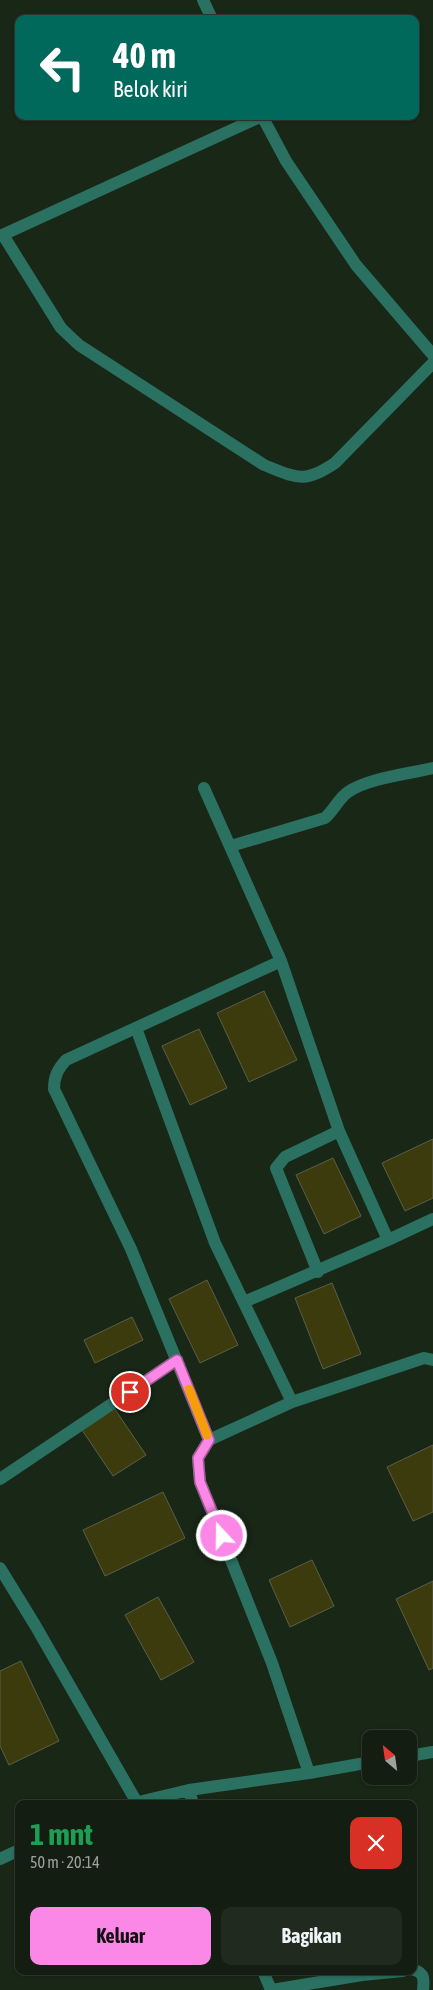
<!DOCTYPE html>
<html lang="id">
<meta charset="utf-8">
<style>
body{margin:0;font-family:"Asap Condensed",sans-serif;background:#202a1f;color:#f1f3f6;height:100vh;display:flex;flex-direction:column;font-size:19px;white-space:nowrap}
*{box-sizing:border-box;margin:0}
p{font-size:16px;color:#9da29f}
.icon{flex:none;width:28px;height:28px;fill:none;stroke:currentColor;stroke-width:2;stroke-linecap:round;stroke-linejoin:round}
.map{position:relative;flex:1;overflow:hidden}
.side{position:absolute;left:15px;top:1800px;width:402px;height:175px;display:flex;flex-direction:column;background:#131d11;border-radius:10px;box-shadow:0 1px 4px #0004,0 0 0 1px #323b31}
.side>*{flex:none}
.hud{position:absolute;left:15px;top:15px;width:404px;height:105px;border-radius:10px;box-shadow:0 1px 4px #0004,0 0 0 1px #323b31;background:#00695c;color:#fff;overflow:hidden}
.needle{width:32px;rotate:331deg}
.tools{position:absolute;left:362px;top:1730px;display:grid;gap:10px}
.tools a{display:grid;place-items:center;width:55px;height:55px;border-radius:10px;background:#131d11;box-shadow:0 1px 4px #0004,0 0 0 1px #323b31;font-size:25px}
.pin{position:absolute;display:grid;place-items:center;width:42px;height:42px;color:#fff;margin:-21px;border:2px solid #fff;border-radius:50%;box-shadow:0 1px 5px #0007}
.me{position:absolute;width:55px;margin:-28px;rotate:339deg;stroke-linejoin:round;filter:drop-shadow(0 0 4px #0008)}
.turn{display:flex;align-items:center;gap:18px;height:105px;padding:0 15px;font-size:22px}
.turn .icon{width:65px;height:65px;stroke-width:2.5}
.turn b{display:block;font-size:35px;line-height:42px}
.round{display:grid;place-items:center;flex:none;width:52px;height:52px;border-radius:10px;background:#202a1f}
.headline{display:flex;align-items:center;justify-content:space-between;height:85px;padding:0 15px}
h1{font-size:30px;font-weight:700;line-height:38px;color:#1e9e55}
.primary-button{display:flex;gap:10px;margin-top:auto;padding:10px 15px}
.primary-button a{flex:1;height:58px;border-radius:10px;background:#fb87e6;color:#111;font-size:20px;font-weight:700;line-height:58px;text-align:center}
.primary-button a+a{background:#202a1f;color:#f1f3f6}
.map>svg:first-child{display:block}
</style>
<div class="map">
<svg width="433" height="1990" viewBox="0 0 433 1990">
<rect width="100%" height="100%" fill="#192717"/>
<path fill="#3c3b0e" stroke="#5d5e46" d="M 264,991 L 297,1060 L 249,1082 L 217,1013 Z
M 199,1029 L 227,1088 L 190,1105 L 162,1046 Z
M 433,1139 L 433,1198 L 405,1211 L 382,1163 Z
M 333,1158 L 361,1216 L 324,1234 L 296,1175 Z
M 207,1280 L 238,1345 L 200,1363 L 169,1299 Z
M 332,1283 L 361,1354 L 323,1369 L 295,1298 Z
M 132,1317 L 143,1340 L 95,1363 L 84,1340 Z
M 114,1408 L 146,1455 L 113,1476 L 82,1430 Z
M 433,1445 L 433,1512 L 413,1521 L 387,1467 Z
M 163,1492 L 185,1538 L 105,1576 L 83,1530 Z
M 312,1560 L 334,1606 L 290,1627 L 269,1580 Z
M 433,1581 L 433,1668 L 429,1670 L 396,1599 Z
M 158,1597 L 194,1662 L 161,1680 L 125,1615 Z
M 21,1661 L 59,1741 L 9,1765 L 0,1746 L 0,1671 Z"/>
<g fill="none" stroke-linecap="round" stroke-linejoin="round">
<path stroke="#2b7161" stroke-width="12" d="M 203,0 L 212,19
M 262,116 L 286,161 L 356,265 L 433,355
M 3,235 L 61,328 L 79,345 L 264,465 C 297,478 304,484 335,463 L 433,363
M 0,236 L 262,116
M 204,788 L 281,961 L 339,1131 L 388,1240 L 433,1219
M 231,846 L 325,818 C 334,810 339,798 348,792 C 368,778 408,774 433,768
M 136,1028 L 215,1243 L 292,1402
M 318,1272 L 276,1168 L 285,1157 L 339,1131
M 244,1302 L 388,1240
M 209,1440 L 292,1402 L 424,1358 L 433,1360
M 0,1479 L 177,1360
M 0,1568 L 35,1625 L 136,1801
M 409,1756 L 433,1752
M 309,1773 L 371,1762
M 130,1804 L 189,1790
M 193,1804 L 189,1790 L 309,1773 L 272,1663 L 200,1482 L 198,1458 L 209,1440 L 131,1249 L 54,1089 C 54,1076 58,1069 66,1060 L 281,961
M 0,1859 L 19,1850
M 414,1970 C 425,1973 424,1980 423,1990
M 263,1971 L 271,1990
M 272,1990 L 362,1975 L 403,1971"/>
</g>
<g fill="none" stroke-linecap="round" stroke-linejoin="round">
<g stroke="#a35896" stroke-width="12">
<path id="route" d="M 130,1392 L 177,1360 L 209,1440 L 198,1458 L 200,1482 L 222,1536"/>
</g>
<use href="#route" stroke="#fb87e6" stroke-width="9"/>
<path stroke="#f59e0b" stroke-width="9" d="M 189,1389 L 207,1435"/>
</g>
</svg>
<div class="tools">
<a><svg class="needle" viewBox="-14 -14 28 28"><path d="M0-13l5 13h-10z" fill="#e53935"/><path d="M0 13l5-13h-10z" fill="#9da29f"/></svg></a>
</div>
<div class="pin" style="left:130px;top:1392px;background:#d93025"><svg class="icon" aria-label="arrive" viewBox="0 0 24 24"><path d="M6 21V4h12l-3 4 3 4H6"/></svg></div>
<svg class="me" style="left:222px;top:1536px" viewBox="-20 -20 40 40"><circle r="17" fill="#fb87e6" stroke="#fff" stroke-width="3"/><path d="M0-11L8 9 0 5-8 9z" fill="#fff"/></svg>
<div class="hud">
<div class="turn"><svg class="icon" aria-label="left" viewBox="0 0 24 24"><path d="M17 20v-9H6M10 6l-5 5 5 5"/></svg><div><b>40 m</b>Belok kiri</div></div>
</div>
<section class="side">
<div class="headline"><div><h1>1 mnt</h1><p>50 m · 20:14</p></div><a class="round" style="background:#d93025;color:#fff"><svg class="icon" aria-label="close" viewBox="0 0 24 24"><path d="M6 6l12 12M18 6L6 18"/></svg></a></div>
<div class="primary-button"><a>Keluar</a><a>Bagikan</a></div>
</section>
</div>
